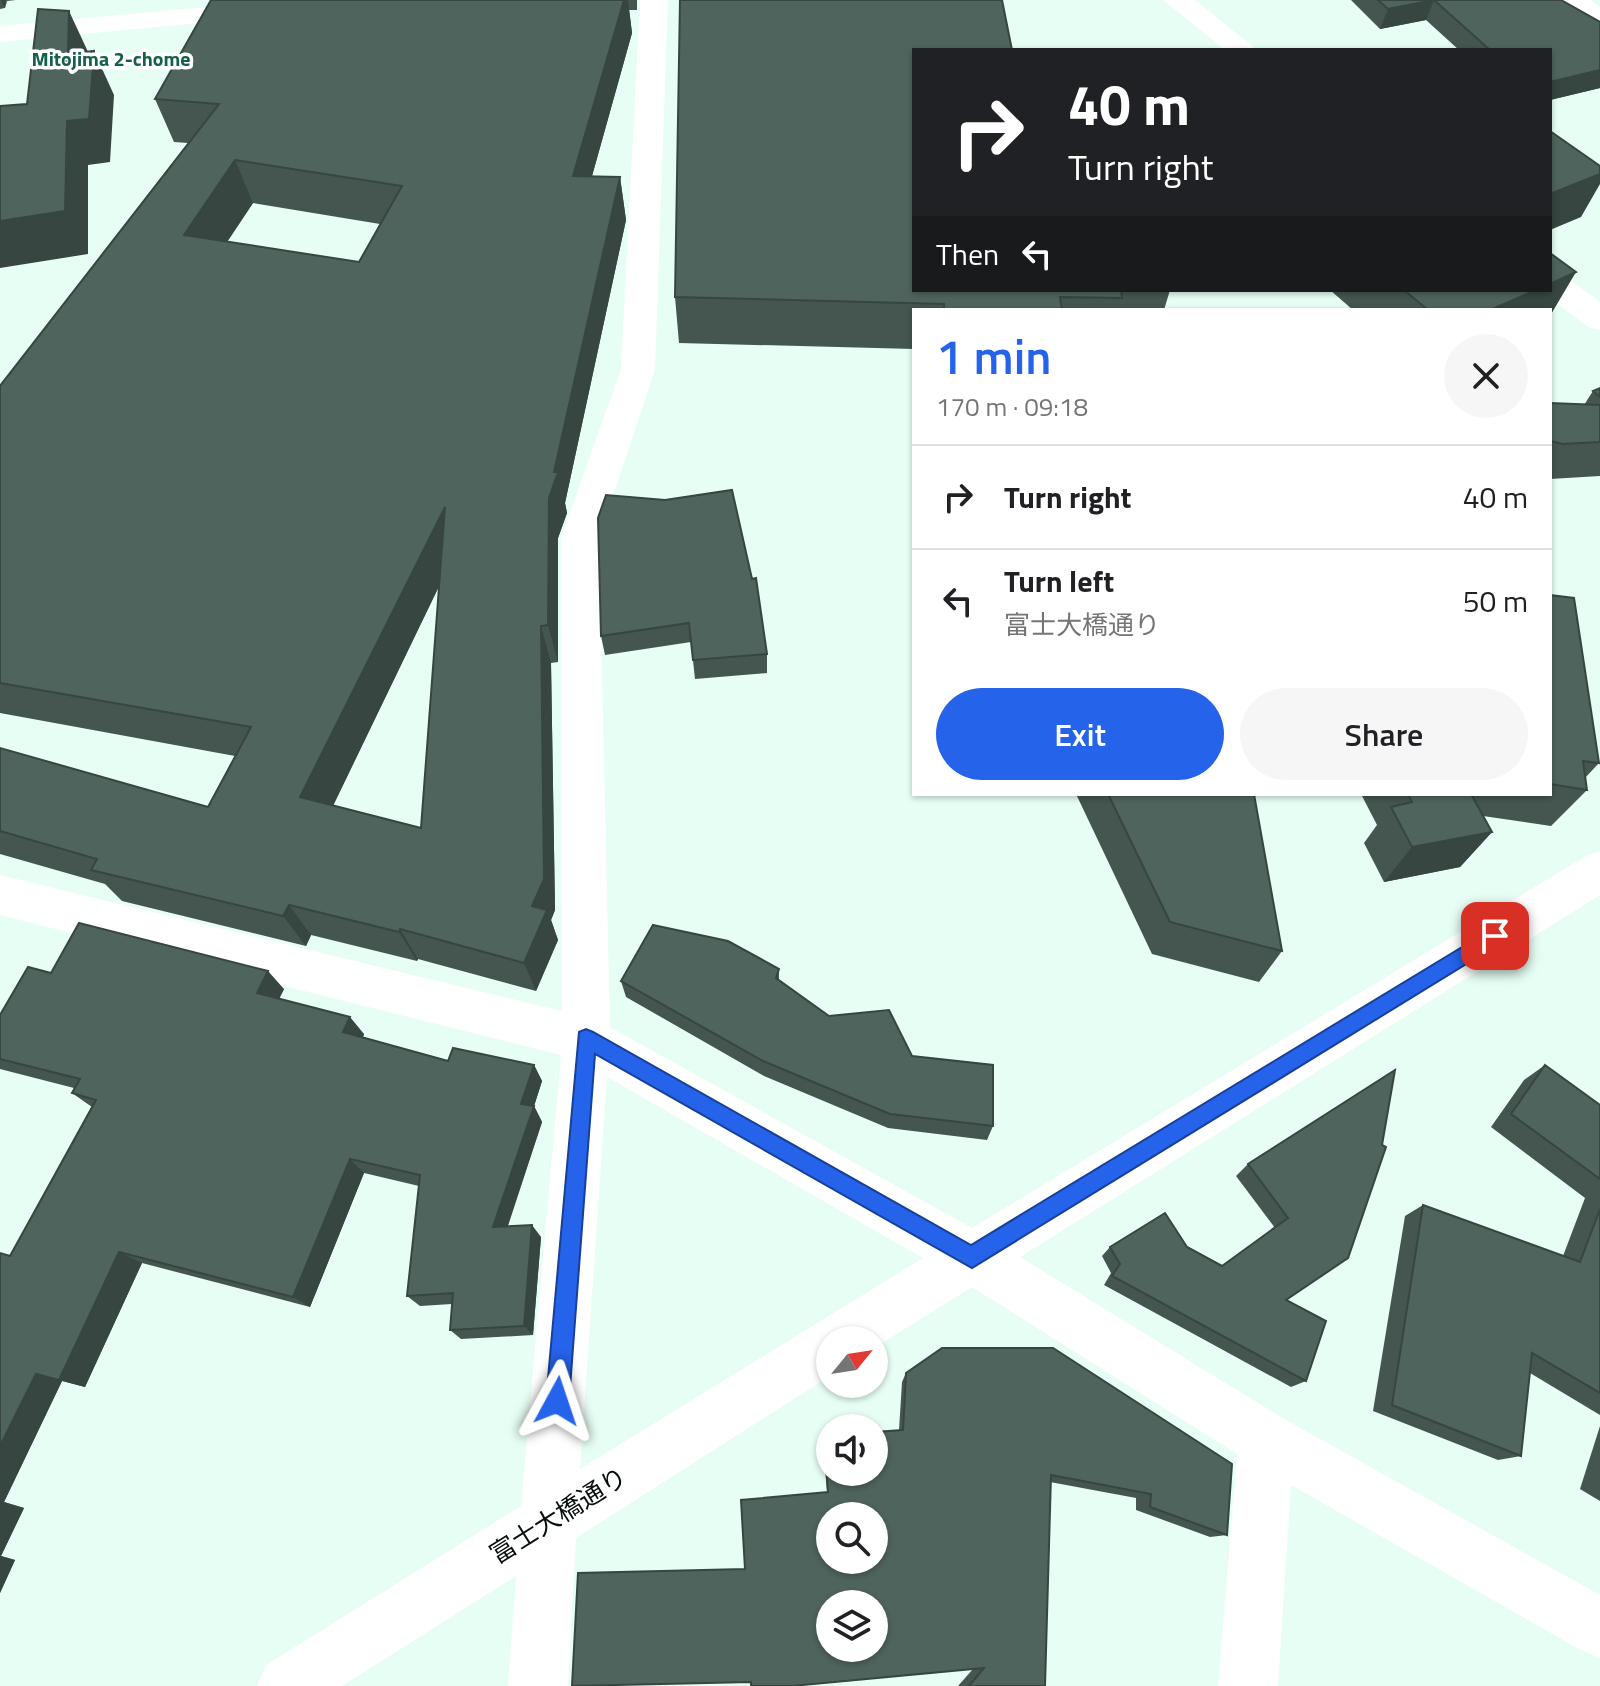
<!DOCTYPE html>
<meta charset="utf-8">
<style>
body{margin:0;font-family:"Titillium Web","Noto Sans JP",sans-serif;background:#f6f6f6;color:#202124;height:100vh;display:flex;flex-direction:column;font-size:30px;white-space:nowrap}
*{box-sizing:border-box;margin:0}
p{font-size:26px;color:#757577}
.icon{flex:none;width:44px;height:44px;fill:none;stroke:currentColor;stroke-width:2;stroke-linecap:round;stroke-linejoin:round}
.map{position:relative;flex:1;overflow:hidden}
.side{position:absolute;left:912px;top:308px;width:640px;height:488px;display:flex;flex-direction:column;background:#fff;border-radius:0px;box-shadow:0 2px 6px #0004}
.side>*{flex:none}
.hud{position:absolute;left:912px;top:48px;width:640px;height:244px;border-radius:0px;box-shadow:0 2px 6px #0004;background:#202124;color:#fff;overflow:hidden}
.needle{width:52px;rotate:60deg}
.tools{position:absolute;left:816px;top:1326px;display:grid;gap:16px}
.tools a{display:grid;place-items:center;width:72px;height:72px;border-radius:50%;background:#fff;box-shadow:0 2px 6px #0004;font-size:40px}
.pin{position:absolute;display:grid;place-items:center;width:68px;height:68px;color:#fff;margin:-34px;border-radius:16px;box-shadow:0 4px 12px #0006}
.me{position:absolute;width:88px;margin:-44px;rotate:5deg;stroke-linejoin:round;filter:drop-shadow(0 0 6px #0008)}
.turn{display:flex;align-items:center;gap:28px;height:168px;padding:0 24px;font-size:36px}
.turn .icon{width:104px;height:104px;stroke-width:2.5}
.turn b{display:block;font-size:56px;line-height:68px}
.then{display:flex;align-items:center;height:76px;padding:0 24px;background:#0003;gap:16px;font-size:30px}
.round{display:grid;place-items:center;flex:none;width:84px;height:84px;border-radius:42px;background:#f6f6f6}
.overview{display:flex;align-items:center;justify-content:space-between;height:136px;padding:0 24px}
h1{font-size:48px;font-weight:600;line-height:60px;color:#2563eb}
.cta{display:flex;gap:16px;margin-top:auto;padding:16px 24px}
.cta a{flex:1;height:92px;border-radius:48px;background:#2563eb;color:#fff;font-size:32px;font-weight:600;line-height:92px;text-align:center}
.cta a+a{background:#f6f6f6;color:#202124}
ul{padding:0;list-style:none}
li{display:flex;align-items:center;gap:24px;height:104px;padding:0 24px;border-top:2px solid #e0e0e0}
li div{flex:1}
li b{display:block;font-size:30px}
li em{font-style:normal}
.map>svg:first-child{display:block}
</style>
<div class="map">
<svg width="1600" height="1686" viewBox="0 0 1600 1686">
<rect width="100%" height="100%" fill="#e6fef4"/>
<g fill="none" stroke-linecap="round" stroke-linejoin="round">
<path fill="#fff" fill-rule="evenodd" d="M 640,0 L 668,0 L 655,369 L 599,538 L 610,1027 L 972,1228 L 1584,857 L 1600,851 L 1600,895 L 1020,1257 L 1286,1420 L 1600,1595 L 1600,1658 L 1579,1649 L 1291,1485 L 1278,1686 L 1218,1686 L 1237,1454 L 972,1287 L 874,1348 L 874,1340 L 830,1340 L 830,1376 L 576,1538 L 568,1686 L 508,1686 L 516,1576 L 342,1686 L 257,1686 L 266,1665 L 521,1506 L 561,1055 L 0,915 L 0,875 L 562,1011 L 561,538 L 621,369 ZM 607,1077 L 923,1258 L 580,1469 Z
M 1163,0 L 1195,0 L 1257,50 L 1225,50 Z
M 1556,0 L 1590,0 L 1600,6 L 1600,26 C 1585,23 1565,13 1556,0 Z
M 262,2 L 272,4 L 276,10 L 272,16 L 0,42 L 0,26 Z
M 1550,271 L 1562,274 L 1600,302 L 1600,330 L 1588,327 L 1539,290 L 1550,290 Z"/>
</g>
<path fill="#44564f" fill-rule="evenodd" d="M 0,0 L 16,0 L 7,1 L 5,8 L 0,9 Z
M 211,0 L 637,0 L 637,10 L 629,10 L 632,33 L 592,176 L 620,177 L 626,220 L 565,503 L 567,513 L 558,538 L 558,662 L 551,663 L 555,910 L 551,920 L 558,940 L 536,991 L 418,959 L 417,961 L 311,935 L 306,946 L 122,901 L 105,884 L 0,854 L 0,748 L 208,807 L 235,756 L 0,713 L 0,386 L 188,143 L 174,142 L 155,99 ZM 253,203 L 380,224 L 359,262 L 227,242 ZM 439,586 L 421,828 L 333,805 Z
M 1351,0 L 1561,0 L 1600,22 L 1600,88 L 1550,100 L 1550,50 L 1459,50 L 1426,20 L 1380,29 Z
M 914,290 L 1170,290 L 1164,310 L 914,310 L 914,349 L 679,343 L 675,297 Z
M 1330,290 L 1550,290 L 1550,310 L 1353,310 Z
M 1600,388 L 1600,476 L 1550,479 L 1550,403 L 1584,405 L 1593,391 Z
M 598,518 L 767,654 L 767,673 L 695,679 L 691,642 L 605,655 L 601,636 Z
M 1550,595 L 1599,763 L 1585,778 L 1587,790 L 1551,826 L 1483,816 L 1492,832 L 1460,867 L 1384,882 L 1364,843 L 1377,825 L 1361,794 L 1550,794 Z
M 1076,794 L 1254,794 L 1282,951 L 1259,982 L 1152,954 Z
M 779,969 L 779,980 L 829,1016 L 912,1056 L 993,1126 L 987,1140 L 888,1128 L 764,1076 L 626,997 L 621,981 Z
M 51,973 L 284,989 L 279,999 L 364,1034 L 363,1038 L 448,1061 L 534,1065 L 542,1081 L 534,1106 L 542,1122 L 508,1226 L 541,1237 L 533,1335 L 461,1339 L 450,1330 L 452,1304 L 420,1306 L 407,1296 L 419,1186 L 364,1173 L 310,1307 L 142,1263 L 85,1387 L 62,1381 L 4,1502 L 24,1508 L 1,1556 L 15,1560 L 0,1593 L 0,1253 L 10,1256 L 92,1107 L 72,1093 L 74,1088 L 0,1069 L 0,1015 Z
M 1545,1065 L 1600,1105 L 1600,1415 L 1530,1373 L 1521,1456 L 1498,1460 L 1373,1411 L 1405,1216 L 1423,1205 L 1563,1256 L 1585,1198 L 1491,1127 L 1524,1080 Z
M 1395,1070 L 1286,1300 L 1306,1381 L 1291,1387 L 1104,1285 L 1111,1273 L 1102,1256 L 1110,1247 L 1187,1247 L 1222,1266 L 1275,1228 L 1236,1176 L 1248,1164 Z
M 942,1348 L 1227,1535 L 1210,1537 L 1136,1510 L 1136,1498 L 1050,1482 L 1045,1686 L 958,1686 L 973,1669 L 745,1569 L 827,1492 L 823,1443 L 824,1437 L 899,1430 L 902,1382 L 906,1373 Z
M 1600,1426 L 1600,1501 L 1580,1489 Z"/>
<path fill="#374640" d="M 1,0 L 6,0 L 5,8 Z
M 624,0 L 628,0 L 632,33 L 580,219 L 573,176 Z
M 1434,0 L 1426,20 L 1380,29 L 1388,9 Z
M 69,11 L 89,54 L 68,54 Z
M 94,51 L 114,95 L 110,162 L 88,165 L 88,254 L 0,268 L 0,221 L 67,121 Z
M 1600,70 L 1600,88 L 1550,100 L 1550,82 Z
M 235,160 L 253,203 L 203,278 L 184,235 Z
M 1600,174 L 1600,184 L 1581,217 L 1550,230 L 1550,194 Z
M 620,177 L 626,220 L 565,503 L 567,513 L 558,538 L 558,662 L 548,625 L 549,498 Z
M 1576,272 L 1550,316 L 1550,310 L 1490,310 L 1536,290 L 1550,290 L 1550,284 Z
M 445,507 L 458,547 L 321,831 L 300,797 Z
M 541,626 L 551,663 L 555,910 L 551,920 L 558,940 L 536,991 L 524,963 L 532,906 Z
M 1492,832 L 1460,867 L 1384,882 L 1412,847 Z
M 289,905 L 311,935 L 306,946 L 283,916 Z
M 400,929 L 418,959 L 417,961 L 399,932 Z
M 268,971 L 284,989 L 273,1011 L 257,993 Z
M 350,1017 L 364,1034 L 357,1049 L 343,1032 Z
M 534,1065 L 542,1081 L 530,1119 L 521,1104 Z
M 534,1106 L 542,1122 L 503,1239 L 493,1227 Z
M 350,1159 L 364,1173 L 310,1307 L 293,1297 Z
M 532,1225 L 541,1237 L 533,1335 L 524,1326 Z
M 119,1252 L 142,1263 L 85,1387 L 59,1380 Z
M 36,1374 L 62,1381 L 4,1502 L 24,1508 L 1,1556 L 15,1560 L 0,1593 L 0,1446 Z"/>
<path fill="#4f645c" stroke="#374640" stroke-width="2" fill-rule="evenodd" d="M 211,0 L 624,0 L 573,176 L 620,177 L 554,472 L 558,472 L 549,498 L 548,625 L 541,626 L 544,879 L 532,906 L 547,910 L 524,963 L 400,929 L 399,932 L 289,905 L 283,916 L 91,870 L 97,859 L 0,831 L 0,748 L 208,807 L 251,727 L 0,683 L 0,386 L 219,104 L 155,99 ZM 235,160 L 402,186 L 359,262 L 184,235 ZM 445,507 L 421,828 L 300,797 Z
M 680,0 L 1002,0 L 1012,50 L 914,50 L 914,290 L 1132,290 L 1121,291 L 1122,298 L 1060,297 L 1062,310 L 944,310 L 944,304 L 675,297 Z
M 1378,0 L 1561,0 L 1600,22 L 1600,70 L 1550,82 L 1550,50 L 1490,50 L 1434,0 L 1388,9 Z
M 38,9 L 69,11 L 68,54 L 94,51 L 89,119 L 67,121 L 65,211 L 0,221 L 0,106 L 27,104 Z
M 1550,131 L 1600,166 L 1600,174 L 1550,194 Z
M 1550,253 L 1576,272 L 1550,284 Z
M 1404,290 L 1536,290 L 1490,310 L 1428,310 Z
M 1600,388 L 1600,397 L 1593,391 Z
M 1550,403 L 1600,405 L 1600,442 L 1563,444 L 1550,441 Z
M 732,490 L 752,579 L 756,578 L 767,654 L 693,660 L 689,623 L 601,636 L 598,518 L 606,495 L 665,500 Z
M 1550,595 L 1574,598 L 1599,763 L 1583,761 L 1587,790 L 1550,784 Z
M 1108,794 L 1254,794 L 1282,951 L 1170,922 Z
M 1408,794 L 1471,794 L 1492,832 L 1412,847 L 1391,807 L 1412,802 Z
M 79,923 L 268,971 L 257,993 L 350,1017 L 343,1032 L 448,1061 L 453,1048 L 534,1065 L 521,1104 L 534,1106 L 493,1227 L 532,1225 L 524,1326 L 450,1330 L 453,1293 L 407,1296 L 420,1175 L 350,1159 L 293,1297 L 119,1252 L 59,1380 L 36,1374 L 0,1446 L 0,1253 L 10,1256 L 96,1100 L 72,1093 L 80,1079 L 0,1059 L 0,1015 L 28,967 L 51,973 Z
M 653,925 L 728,941 L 779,969 L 776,978 L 829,1016 L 889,1010 L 912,1056 L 993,1065 L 993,1126 L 890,1114 L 763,1061 L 621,981 Z
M 1545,1065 L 1600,1105 L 1600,1179 L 1511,1114 Z
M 1395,1070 L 1382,1145 L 1386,1147 L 1348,1258 L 1286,1300 L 1326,1321 L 1306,1381 L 1112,1276 L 1120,1264 L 1110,1247 L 1165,1213 L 1187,1247 L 1222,1266 L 1288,1218 L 1248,1164 Z
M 1423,1205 L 1580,1262 L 1600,1209 L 1600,1393 L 1532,1353 L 1521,1456 L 1392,1405 Z
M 942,1348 L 1053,1348 L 1232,1464 L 1227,1535 L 1150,1507 L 1151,1494 L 1051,1475 L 1045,1686 L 969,1686 L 984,1668 L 792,1686 L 751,1686 L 751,1682 L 572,1686 L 578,1573 L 745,1569 L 741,1500 L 828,1492 L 824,1437 L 830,1436 L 830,1472 L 874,1472 L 874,1432 L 903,1430 L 906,1373 ZM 830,1516 L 874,1516 L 874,1560 L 830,1560 ZM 830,1604 L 874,1604 L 874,1648 L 830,1648 Z"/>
<path fill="#2563eb" stroke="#184099" stroke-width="2" d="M 1495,927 L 1502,930 L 1505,936 L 1502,942 L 972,1268 L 595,1054 L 569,1401 L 565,1409 L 557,1412 L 549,1409 L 546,1401 L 579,1032 L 586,1029 L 593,1032 L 971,1245 Z"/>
<g text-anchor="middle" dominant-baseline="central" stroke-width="7" stroke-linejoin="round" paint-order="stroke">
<g font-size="20" font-weight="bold" fill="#13604b" stroke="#fff">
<text x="111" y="58">Mitojima 2-chome</text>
</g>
<g font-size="26" fill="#08100d" stroke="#fff">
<text transform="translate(558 1515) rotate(-32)">富士大橋通り</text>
</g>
</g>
</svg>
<div class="tools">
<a><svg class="needle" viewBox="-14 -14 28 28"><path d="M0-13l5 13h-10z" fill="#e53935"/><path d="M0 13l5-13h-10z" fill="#757577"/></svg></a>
<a><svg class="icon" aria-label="sound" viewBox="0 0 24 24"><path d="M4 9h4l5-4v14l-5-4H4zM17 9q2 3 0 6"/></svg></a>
<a><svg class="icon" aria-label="search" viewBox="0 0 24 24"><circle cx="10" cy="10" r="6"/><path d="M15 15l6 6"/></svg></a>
<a><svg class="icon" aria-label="layers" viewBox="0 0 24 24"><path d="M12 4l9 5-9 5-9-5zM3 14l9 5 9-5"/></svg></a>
</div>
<div class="pin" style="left:1495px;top:936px;background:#d93025"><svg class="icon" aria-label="arrive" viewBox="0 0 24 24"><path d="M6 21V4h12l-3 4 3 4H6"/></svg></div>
<svg class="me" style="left:557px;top:1401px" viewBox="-20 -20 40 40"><path d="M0-17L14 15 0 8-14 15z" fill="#2563eb" stroke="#fff" stroke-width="4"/></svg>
<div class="hud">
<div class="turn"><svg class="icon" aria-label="right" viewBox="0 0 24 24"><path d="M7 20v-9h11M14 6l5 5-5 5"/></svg><div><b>40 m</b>Turn right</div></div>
<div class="then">Then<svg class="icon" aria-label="left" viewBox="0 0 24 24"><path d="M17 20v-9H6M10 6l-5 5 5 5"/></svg></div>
</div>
<section class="side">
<div class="overview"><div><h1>1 min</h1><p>170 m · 09:18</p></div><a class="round"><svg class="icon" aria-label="close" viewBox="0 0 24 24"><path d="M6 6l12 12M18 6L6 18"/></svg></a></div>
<ul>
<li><svg class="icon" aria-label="right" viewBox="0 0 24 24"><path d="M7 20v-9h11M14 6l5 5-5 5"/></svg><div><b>Turn right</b></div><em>40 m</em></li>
<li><svg class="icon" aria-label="left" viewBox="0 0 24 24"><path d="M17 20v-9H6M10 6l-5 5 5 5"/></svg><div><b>Turn left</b><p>富士大橋通り</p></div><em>50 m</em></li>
</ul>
<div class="cta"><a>Exit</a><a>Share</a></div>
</section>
</div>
